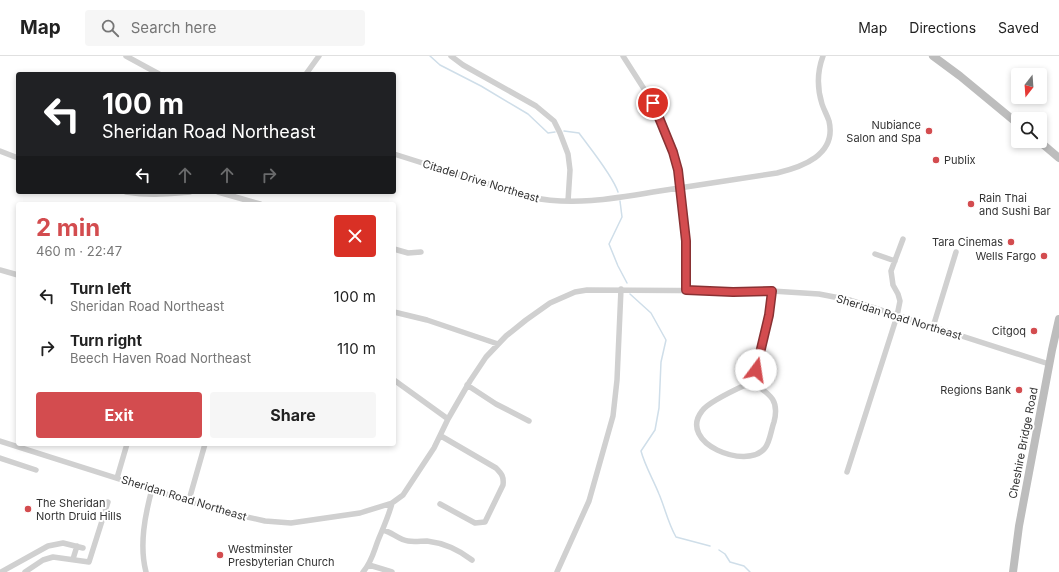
<!DOCTYPE html>
<meta charset="utf-8">
<style>
body{margin:0;font-family:Inter,sans-serif;background:#f6f6f6;color:#222;height:100vh;display:flex;flex-direction:column;font-size:15px;white-space:nowrap}
*{box-sizing:border-box;margin:0}
p{font-size:13px;color:#767676}
.icon{flex:none;width:22px;height:22px;fill:none;stroke:currentColor;stroke-width:2;stroke-linecap:round;stroke-linejoin:round}
.map{position:relative;flex:1;overflow:hidden}
.panel{position:absolute;left:16px;top:146px;width:380px;height:244px;display:flex;flex-direction:column;background:#fff;border-radius:4px;box-shadow:0 2px 6px #0003}
.panel>*{flex:none}
.hud{position:absolute;left:16px;top:16px;width:380px;height:122px;border-radius:4px;box-shadow:0 2px 6px #0003;background:#202124;color:#fff;overflow:hidden}
.needle{width:26px;rotate:197deg}
.tools{position:absolute;left:1011px;top:12px;display:grid;gap:8px}
.tools a{display:grid;place-items:center;width:36px;height:36px;border-radius:4px;background:#fff;box-shadow:0 2px 6px #0003;font-size:20px}
.pin{position:absolute;display:grid;place-items:center;width:34px;height:34px;color:#fff;margin:-17px;border:2px solid #fff;border-radius:50%;box-shadow:0 1px 4px #0007}
.me{position:absolute;width:44px;margin:-22px;rotate:14deg;stroke-linejoin:round;filter:drop-shadow(0 0 3px #0008)}
.turn{display:flex;align-items:center;gap:14px;height:84px;padding:0 20px;font-size:18px}
.turn .icon{width:52px;height:52px;stroke-width:2.5}
.turn b{display:block;font-size:28px;line-height:34px}
.lanes{display:flex;align-items:center;height:38px;padding:0 20px;background:#0003;justify-content:center;gap:20px;direction:ltr}
.lanes .off{opacity:.35}
.round{display:grid;place-items:center;flex:none;width:42px;height:42px;border-radius:4px;background:#f6f6f6}
.summary{display:flex;align-items:center;justify-content:space-between;height:68px;padding:0 20px}
h1{font-size:24px;font-weight:700;line-height:30px;color:#d34c4f}
.primary-button{display:flex;gap:8px;margin-top:auto;padding:8px 20px}
.primary-button a{flex:1;height:46px;border-radius:4px;background:#d34c4f;color:#fff;font-size:16px;font-weight:700;line-height:46px;text-align:center}
.primary-button a+a{background:#f6f6f6;color:#222}
ul{padding:0;list-style:none}
li{display:flex;align-items:center;gap:12px;height:52px;padding:0 20px}
li div{flex:1}
li b{display:block;font-size:15px}
li em{font-style:normal}
header{display:flex;align-items:center;gap:24px;box-sizing:border-box;height:56px;padding:0 20px;background:#fff;border-bottom:1px solid #e0e0e0}
header strong{font-size:19px}
nav{display:flex;gap:22px;margin-inline-start:auto;font-size:14px}
.search{width:280px;height:36px;background:#f6f6f6;display:flex;align-items:center;gap:10px;box-sizing:border-box;padding:0 14px;border-radius:4px;color:#767676;font-size:15px}
.map>svg:first-child{display:block}
</style>
<header>
<strong>Map</strong>
<div class="search"><svg class="icon" aria-label="search" viewBox="0 0 24 24"><circle cx="10" cy="10" r="6"/><path d="M15 15l6 6"/></svg>Search here</div>
<nav><a>Map</a><a>Directions</a><a>Saved</a></nav>
</header>
<div class="map">
<svg width="1059" height="516" viewBox="0 0 1059 516">
<rect width="100%" height="100%" fill="#fff"/>
<g fill="none" stroke-linecap="round" stroke-linejoin="round">
<path stroke="#cfdee9" stroke-width="1.5" d="M 430,0 L 440,9 L 481,30 L 528,58 L 548,77 L 555,76
M 564,75 L 579,77 C 590,92 613,120 618,136
M 620,145 L 622,161 L 609,188 L 618,210 L 627,227
M 630,238 L 651,257 L 666,284 L 661,306 L 659,352 L 655,374 L 641,395 C 645,410 653,423 659,438 C 665,452 668,467 676,481 L 710,490
M 719,494 L 725,498 L 730,506 L 744,510 L 750,516"/>
<path stroke="#d0d0d0" stroke-width="5.5" d="M 126,0 L 159,18
M 451,0 L 463,9 L 536,50 L 554,65 L 560,77 L 568,98 L 570,114 L 568,145
M 623,0 L 653,47 L 673,96 L 678,114 L 686,185 L 686,234
M 306,18 L 319,0
M 0,95 L 18,102
M 394,98 L 530,141 C 571,150 612,143 653,136 C 694,130 736,123 777,117 C 802,111 837,99 829,65 C 827,59 824,54 822,48 C 817,32 817,16 823,0
M 126,136 C 150,140 166,138 190,136
M 218,136 L 260,148
M 394,193 L 408,197 L 421,196
M 875,198 L 895,205
M 0,214 L 18,219
M 394,256 L 427,264 L 498,288
M 933,271 L 956,196
M 394,324 L 448,363
M 752,326 C 769,338 780,343 774,366 C 771,374 770,386 765,392 C 747,415 677,387 702,355 C 709,345 739,332 752,326 Z
M 752,326 L 769,259 L 772,235
M 467,329 L 496,348 L 529,365
M 0,385 L 220,455 L 265,465 L 291,467 L 360,457 L 392,447 L 403,439 L 434,392 L 448,363 L 470,325 L 486,301 L 506,280 L 526,264 L 550,247 L 575,236 L 587,234 L 772,235 L 819,238 L 850,244 L 1049,308
M 0,402 L 36,414
M 847,416 L 897,260 L 900,245 L 898,238 L 893,229 L 891,215 L 903,183
M 117,422 L 127,388
M 189,444 L 205,388
M 440,448 L 475,467 L 485,466 L 503,429 C 504,421 502,418 496,412 L 441,380
M 383,474 C 392,476 399,484 408,485 C 414,486 421,485 427,485 C 444,487 459,494 472,504
M 73,503 L 77,490
M 369,509 L 392,516
M 1,516 L 48,490 L 63,487 L 83,492
M 25,516 L 43,504 L 53,501 L 89,506 L 108,446
M 146,516 C 139,489 145,459 152,433
M 363,516 C 372,506 374,494 379,482 C 384,470 389,459 392,447
M 557,516 L 589,445 L 613,360 L 617,324 L 621,233"/>
<path stroke="#bdbdbd" stroke-width="8" d="M 933,0 L 960,20 L 1018,68
M 1039,85 L 1059,102
M 1013,516 L 1019,470 L 1052,294 L 1059,263"/>
</g>
<g fill="none" stroke-linecap="round" stroke-linejoin="round">
<g stroke="#893133" stroke-width="10">
<path id="route" d="M 653,47 L 673,96 L 678,114 L 686,185 L 686,234 L 733,236 L 772,235 L 769,259 L 756,314"/>
</g>
<use href="#route" stroke="#d34c4f" stroke-width="7"/>
</g>
<g fill="#d34c4f" stroke="#fff" stroke-width="1.5">
<circle cx="929" cy="75" r="4"/>
<circle cx="936" cy="104" r="4"/>
<circle cx="971" cy="148" r="4"/>
<circle cx="1011" cy="186" r="4"/>
<circle cx="1044" cy="200" r="4"/>
<circle cx="1034" cy="275" r="4"/>
<circle cx="1019" cy="334" r="4"/>
<circle cx="28" cy="453" r="4"/>
<circle cx="220" cy="499" r="4"/>
</g>
<g text-anchor="middle" dominant-baseline="central" stroke-width="4" stroke-linejoin="round" paint-order="stroke">
<g font-size="11" fill="#333" stroke="#fff" text-anchor="end">
<text x="921" y="69">Nubiance<tspan x="921" dy="13">Salon and Spa</tspan></text>
<text x="944" y="104" text-anchor="start">Publix</text>
<text x="979" y="142" text-anchor="start">Rain Thai<tspan x="979" dy="13">and Sushi Bar</tspan></text>
<text x="1003" y="186">Tara Cinemas</text>
<text x="1036" y="200">Wells Fargo</text>
<text x="1026" y="275">Citgoq</text>
<text x="1011" y="334">Regions Bank</text>
<text x="36" y="447" text-anchor="start">The Sheridan<tspan x="36" dy="13">North Druid Hills</tspan></text>
<text x="228" y="493" text-anchor="start">Westminster<tspan x="228" dy="13">Presbyterian Church</tspan></text>
</g>
<g font-size="11" fill="#333" stroke="#fff">
<text transform="translate(481 125) rotate(17)">Citadel Drive Northeast</text>
<text transform="translate(899 261) rotate(17)">Sheridan Road Northeast</text>
<text transform="translate(1023 387) rotate(-79)">Cheshire Bridge Road</text>
<text transform="translate(184 442) rotate(17)">Sheridan Road Northeast</text>
</g>
</g>
</svg>
<div class="tools">
<a><svg class="needle" viewBox="-14 -14 28 28"><path d="M0-13l5 13h-10z" fill="#e53935"/><path d="M0 13l5-13h-10z" fill="#767676"/></svg></a>
<a><svg class="icon" aria-label="search" viewBox="0 0 24 24"><circle cx="10" cy="10" r="6"/><path d="M15 15l6 6"/></svg></a>
</div>
<div class="pin" style="left:653px;top:47px;background:#d93025"><svg class="icon" aria-label="arrive" viewBox="0 0 24 24"><path d="M6 21V4h12l-3 4 3 4H6"/></svg></div>
<svg class="me" style="left:756px;top:314px" viewBox="-20 -20 40 40"><circle r="19" fill="#fff"/><path d="M0-13L10 11 0 6-10 11z" fill="#d34c4f"/></svg>
<div class="hud">
<div class="turn"><svg class="icon" aria-label="left" viewBox="0 0 24 24"><path d="M17 20v-9H6M10 6l-5 5 5 5"/></svg><div><b>100 m</b>Sheridan Road Northeast</div></div>
<div class="lanes"><svg class="icon" aria-label="left" viewBox="0 0 24 24"><path d="M17 20v-9H6M10 6l-5 5 5 5"/></svg><svg class="icon off" aria-label="ahead" viewBox="0 0 24 24"><path d="M12 20V5M6 11l6-6 6 6"/></svg><svg class="icon off" aria-label="ahead" viewBox="0 0 24 24"><path d="M12 20V5M6 11l6-6 6 6"/></svg><svg class="icon off" aria-label="right" viewBox="0 0 24 24"><path d="M7 20v-9h11M14 6l5 5-5 5"/></svg></div>
</div>
<section class="panel">
<div class="summary"><div><h1>2 min</h1><p>460 m · 22:47</p></div><a class="round" style="background:#d93025;color:#fff"><svg class="icon" aria-label="close" viewBox="0 0 24 24"><path d="M6 6l12 12M18 6L6 18"/></svg></a></div>
<ul>
<li><svg class="icon" aria-label="left" viewBox="0 0 24 24"><path d="M17 20v-9H6M10 6l-5 5 5 5"/></svg><div><b>Turn left</b><p>Sheridan Road Northeast</p></div><em>100 m</em></li>
<li><svg class="icon" aria-label="right" viewBox="0 0 24 24"><path d="M7 20v-9h11M14 6l5 5-5 5"/></svg><div><b>Turn right</b><p>Beech Haven Road Northeast</p></div><em>110 m</em></li>
</ul>
<div class="primary-button"><a>Exit</a><a>Share</a></div>
</section>
</div>
